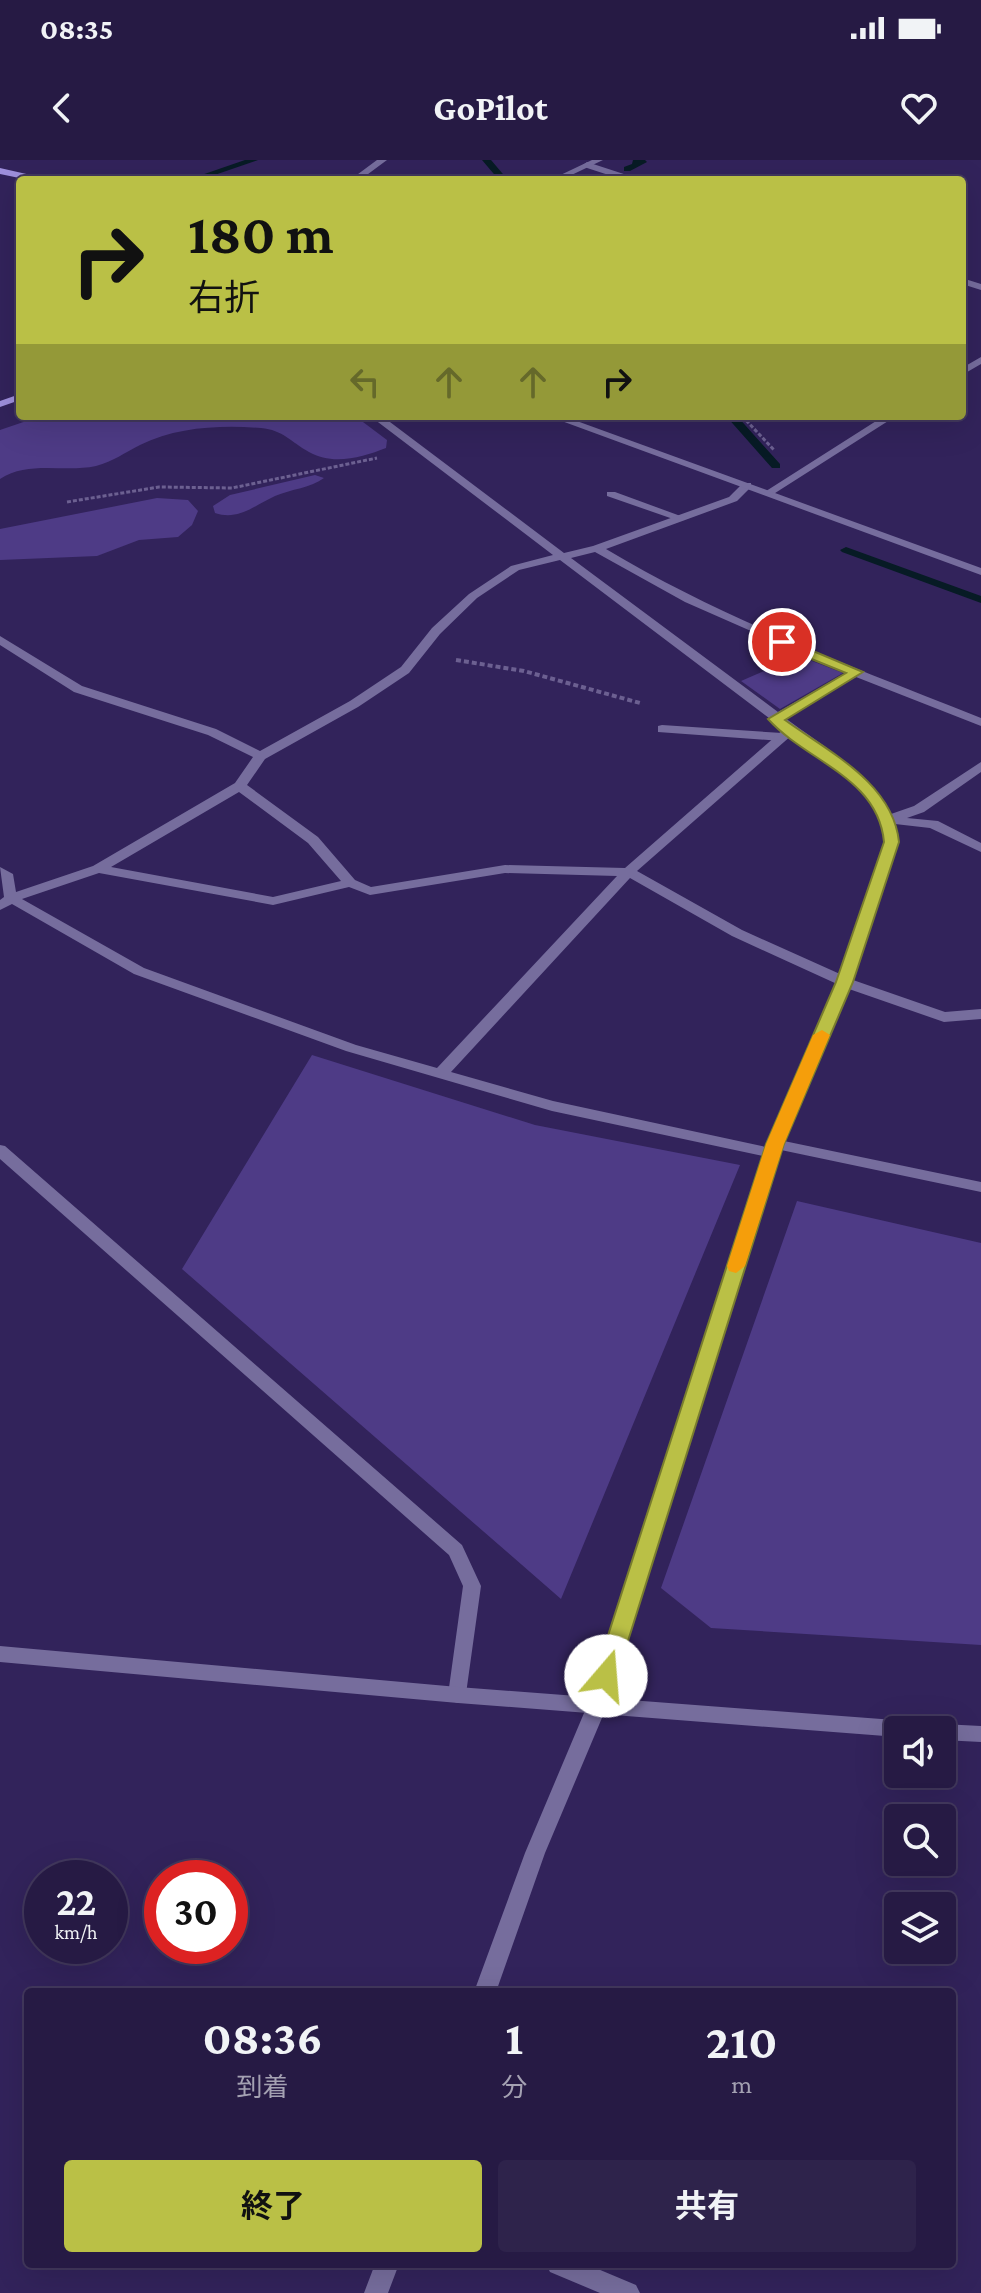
<!DOCTYPE html>
<html lang="ja">
<meta charset="utf-8">
<style>
body{margin:0;font-family:"Crimson Pro","Noto Sans JP",serif;background:#2e234b;color:#f1f3f6;height:100vh;display:flex;flex-direction:column;font-size:30px;white-space:nowrap}
*{box-sizing:border-box;margin:0}
p{font-size:26px;color:#a4a1b2}
.icon{flex:none;width:44px;height:44px;fill:none;stroke:currentColor;stroke-width:2;stroke-linecap:round;stroke-linejoin:round}
.map{position:relative;flex:1;overflow:hidden}
.drawer{position:absolute;left:24px;top:1828px;width:932px;height:280px;display:flex;flex-direction:column;background:#261a44;border-radius:8px;box-shadow:0 8px 32px #0002,0 0 0 2px #42385d}
.drawer>*{flex:none}
.top-card{position:absolute;left:16px;top:16px;width:950px;height:244px;border-radius:8px;box-shadow:0 8px 32px #0002,0 0 0 2px #42385d;background:#bac046;color:#111;overflow:hidden}
.fabs{position:absolute;left:884px;top:1556px;display:grid;gap:16px}
.fabs a{display:grid;place-items:center;width:72px;height:72px;border-radius:8px;background:#261a44;box-shadow:0 8px 32px #0002,0 0 0 2px #42385d;font-size:40px}
.speed{position:absolute;left:24px;top:1700px;display:flex;gap:16px;font-size:40px;font-weight:700;text-align:center}
.speed>*{display:grid;place-content:center;width:104px;height:104px;border-radius:50%;background:#261a44;box-shadow:0 8px 32px #0002,0 0 0 2px #42385d;line-height:1}
.speed small{font-size:20px;font-weight:400}
.speed .limit{border:12px solid #d22;background:#fff;color:#111}
.pin{position:absolute;display:grid;place-items:center;width:68px;height:68px;color:#fff;margin:-34px;border:4px solid #fff;border-radius:50%;box-shadow:0 2px 8px #0007}
.me{position:absolute;width:88px;margin:-44px;rotate:18deg;stroke-linejoin:round;filter:drop-shadow(0 0 6px #0008)}
.turn{display:flex;align-items:center;gap:28px;height:168px;padding:0 40px;font-size:36px}
.turn .icon{width:104px;height:104px;stroke-width:2.5}
.turn b{display:block;font-size:56px;line-height:68px}
.lanes{display:flex;align-items:center;height:76px;padding:0 40px;background:#0003;justify-content:center;gap:40px;direction:ltr}
.lanes .off{opacity:.35}
.eta{display:flex;justify-content:space-evenly;align-items:center;height:136px;text-align:center}
.eta b{font-size:48px;font-weight:700;line-height:56px}
.primary-button{display:flex;gap:16px;margin-top:auto;padding:16px 40px}
.primary-button a{flex:1;height:92px;border-radius:8px;background:#bac046;color:#111;font-size:32px;font-weight:700;line-height:92px;text-align:center}
.primary-button a+a{background:#2e234b;color:#f1f3f6}
.status{display:flex;justify-content:space-between;align-items:center;height:56px;padding:0 40px;background:#261a44;direction:ltr}
.status svg{height:22px;fill:currentColor}
header{display:flex;justify-content:space-between;align-items:center;height:104px;padding:0 40px;background:#261a44;font-size:36px;font-weight:700}
.map>svg:first-child{display:block}
</style>
<div class="status"><b>08:35</b><svg viewBox="0 0 49 12"><path d="M0 12V9h3v3zM5 12V6h3v6zM10 12V3h3v9zM15 12V0h3v12zM26 1h20v11H26zM47 4h2v5h-2z"/></svg></div>
<header><svg class="icon" aria-label="back" viewBox="0 0 24 24"><path d="M15 5l-7 7 7 7"/></svg>GoPilot<svg class="icon" aria-label="heart" viewBox="0 0 24 24"><path d="M12 20l-8-8c-3-5 5-10 8-4 3-6 11-1 8 4z"/></svg></header>
<div class="map">
<svg width="981" height="2133" viewBox="0 0 981 2133">
<rect width="100%" height="100%" fill="#32235b"/>
<path fill="#4e3b86" d="M 41,256 L 96,256 L 99,259 L 119,256 L 355,256 L 387,280 L 386,288 C 363,297 333,306 309,292 C 291,282 283,270 261,268 C 220,265 177,267 140,285 C 124,293 114,301 96,306 C 64,313 29,300 0,319 L 0,270 Z
M 315,315 L 324,318 C 311,328 291,329 275,336 C 255,345 239,361 215,353 L 213,346 L 230,335 Z
M 157,338 L 188,340 L 198,351 L 192,365 L 178,377 L 139,380 L 97,396 L 0,400 L 0,369 Z
M 799,496 L 843,513 L 780,549 L 741,521 Z
M 312,895 L 535,965 L 740,1005 L 561,1439 L 182,1109 Z
M 797,1041 L 981,1083 L 981,1485 L 711,1468 L 661,1428 Z"/>
<g fill="none" stroke-linecap="round" stroke-linejoin="round">
<path fill="#071b25" fill-rule="evenodd" d="M 245,0 L 258,0 L 200,20 L 187,20 Z
M 482,0 L 491,0 L 508,20 L 499,20 Z
M 633,0 L 645,0 L 647,2 L 630,11 L 624,11 L 624,7 L 632,4 Z
M 605,16 L 609,20 L 599,20 Z
M 726,256 L 737,256 L 780,304 L 780,308 L 772,308 Z
M 846,387 L 981,436 L 981,443 L 842,392 L 840,390 Z"/>
<path stroke="#6c6091" stroke-width="3" stroke-dasharray="4 2" stroke-linecap="butt" d="M 742,256 L 774,290
M 67,342 L 159,327 L 232,328 L 377,298"/>
<path stroke="#6c6091" stroke-width="4" stroke-dasharray="5 3" stroke-linecap="butt" d="M 456,500 L 524,511 L 640,543"/>
<path fill="#766d9d" fill-rule="evenodd" d="M 607,332 L 615,332 L 686,358 L 676,360 L 607,336 Z
M 662,565 L 782,573 L 788,577 L 782,581 L 658,572 L 658,566 Z"/>
<path fill="#766d9d" fill-rule="evenodd" d="M 377,0 L 387,0 L 360,20 L 350,20 Z
M 587,2 L 636,18 L 637,20 L 624,20 L 584,7 L 583,5 Z
M 962,118 L 981,124 L 981,130 L 962,124 Z
M 981,197 L 981,204 L 962,215 L 962,208 Z
M 370,256 L 382,256 L 564,393 L 593,386 L 729,337 L 743,323 L 751,323 L 751,327 L 737,341 L 606,389 C 725,460 853,507 981,558 L 981,566 L 856,517 L 785,558 C 823,586 868,612 891,654 L 914,646 L 981,602 L 981,612 L 924,652 L 907,658 L 938,661 L 981,683 L 981,692 L 930,668 L 895,664 L 899,682 L 853,820 L 945,852 L 981,849 L 981,859 L 944,862 L 849,829 L 784,981 L 981,1022 L 981,1032 L 781,990 L 607,1546 L 545,1693 L 496,1832 L 474,1832 L 525,1693 L 587,1546 L 763,996 L 552,951 L 346,891 L 134,814 L 12,744 L 0,750 L 0,740 L 4,737 L 0,707 L 13,714 L 16,732 L 93,706 L 235,623 L 253,597 L 208,575 L 74,532 L 0,485 L 0,476 L 82,526 L 216,569 L 260,591 L 350,541 L 401,507 L 432,468 L 469,434 L 511,406 L 553,395 ZM 595,392 L 685,442 L 846,513 L 778,552 L 571,398 ZM 560,400 L 769,558 L 771,562 L 784,569 L 625,708 L 505,705 L 371,727 L 355,720 L 318,677 L 247,625 L 265,599 L 358,547 L 409,513 L 440,474 L 477,438 L 519,410 ZM 792,575 C 830,604 878,630 885,682 L 840,814 L 742,770 L 637,711 ZM 239,632 L 308,683 L 341,721 L 273,737 L 111,707 ZM 99,713 L 273,745 L 349,727 L 370,735 L 505,713 L 617,716 L 437,908 L 356,885 L 144,808 L 22,739 ZM 630,718 L 732,776 L 837,824 L 766,987 L 553,941 L 451,912 Z
M 884,256 L 896,256 L 772,335 L 763,333 Z
M 0,985 L 5,986 L 462,1385 L 481,1426 L 465,1541 L 458,1543 L 451,1541 L 448,1535 L 463,1426 L 449,1395 L 0,999 Z
M 375,2104 L 399,2104 L 388,2133 L 364,2133 Z
M 546,2104 L 586,2104 L 636,2125 L 640,2133 L 600,2133 L 550,2112 Z"/>
<path fill="#766d9d" fill-rule="evenodd" d="M 592,0 L 603,0 L 561,20 L 550,20 Z
M 548,256 L 563,256 L 981,408 L 981,415 Z
M 0,1486 L 458,1527 L 921,1562 L 928,1564 L 931,1570 L 898,1570 L 898,1577 L 458,1543 L 0,1502 Z
M 942,1564 L 981,1566 L 981,1582 L 942,1580 L 942,1570 L 933,1570 L 935,1566 Z"/>
<path fill="#9e8fdc" fill-rule="evenodd" d="M 0,8 L 44,18 L 45,20 L 29,20 L 0,14 Z
M 20,234 L 20,240 L 0,247 L 0,241 Z"/>
</g>
<path fill="#bac046" stroke="#797d2e" stroke-width="2" d="M 777,480 L 787,480 L 863,512 L 785,560 C 829,592 893,623 899,682 L 853,822 L 784,984 L 617,1516 L 614,1523 L 598,1523 L 595,1516 L 766,984 L 836,822 L 884,682 C 878,617 807,602 768,559 L 846,513 L 777,485 Z"/>
<path fill="#f59e0b" d="M 822,870 L 830,875 L 784,984 L 745,1106 L 736,1113 L 729,1111 L 727,1106 L 766,984 L 813,875 Z"/>
</svg>
<div class="fabs">
<a><svg class="icon" aria-label="sound" viewBox="0 0 24 24"><path d="M4 9h4l5-4v14l-5-4H4zM17 9q2 3 0 6"/></svg></a>
<a><svg class="icon" aria-label="search" viewBox="0 0 24 24"><circle cx="10" cy="10" r="6"/><path d="M15 15l6 6"/></svg></a>
<a><svg class="icon" aria-label="layers" viewBox="0 0 24 24"><path d="M12 4l9 5-9 5-9-5zM3 14l9 5 9-5"/></svg></a>
</div>
<div class="speed"><div>22<small>km/h</small></div><div class="limit">30</div></div>
<div class="pin" style="left:782px;top:482px;background:#d93025"><svg class="icon" aria-label="arrive" viewBox="0 0 24 24"><path d="M6 21V4h12l-3 4 3 4H6"/></svg></div>
<svg class="me" style="left:606px;top:1516px" viewBox="-20 -20 40 40"><circle r="19" fill="#fff"/><path d="M0-13L10 11 0 6-10 11z" fill="#bac046"/></svg>
<div class="top-card">
<div class="turn"><svg class="icon" aria-label="right" viewBox="0 0 24 24"><path d="M7 20v-9h11M14 6l5 5-5 5"/></svg><div><b>180 m</b>右折</div></div>
<div class="lanes"><svg class="icon off" aria-label="left" viewBox="0 0 24 24"><path d="M17 20v-9H6M10 6l-5 5 5 5"/></svg><svg class="icon off" aria-label="ahead" viewBox="0 0 24 24"><path d="M12 20V5M6 11l6-6 6 6"/></svg><svg class="icon off" aria-label="ahead" viewBox="0 0 24 24"><path d="M12 20V5M6 11l6-6 6 6"/></svg><svg class="icon" aria-label="right" viewBox="0 0 24 24"><path d="M7 20v-9h11M14 6l5 5-5 5"/></svg></div>
</div>
<section class="drawer">
<div class="eta">
<div><b>08:36</b><p>到着</p></div>
<div><b>1</b><p>分</p></div>
<div><b>210</b><p>m</p></div>
</div>
<div class="primary-button"><a>終了</a><a>共有</a></div>
</section>
</div>
